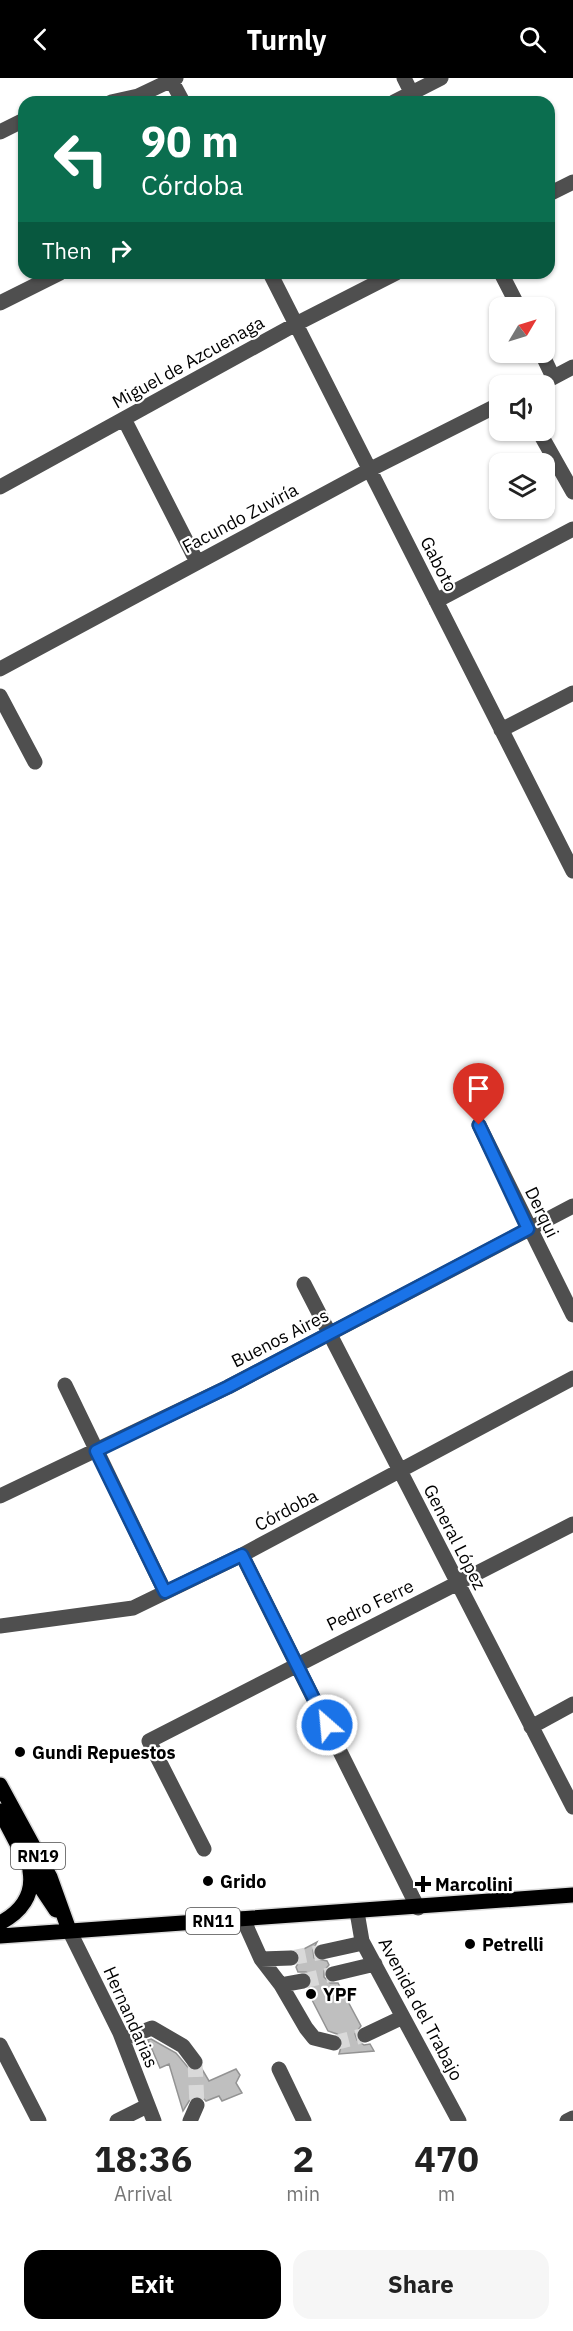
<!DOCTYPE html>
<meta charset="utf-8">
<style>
body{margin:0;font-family:"IBM Plex Sans",sans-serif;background:#f6f6f6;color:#222;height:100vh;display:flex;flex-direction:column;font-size:22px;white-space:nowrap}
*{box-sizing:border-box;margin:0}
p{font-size:20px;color:#767676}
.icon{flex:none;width:33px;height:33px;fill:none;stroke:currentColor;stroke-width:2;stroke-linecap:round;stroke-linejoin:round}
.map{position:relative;height:2043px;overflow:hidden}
.drawer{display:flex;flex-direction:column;background:#fff;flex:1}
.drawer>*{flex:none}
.top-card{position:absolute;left:18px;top:18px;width:537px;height:183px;border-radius:18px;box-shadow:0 2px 4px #0004;background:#0b6e4f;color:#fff;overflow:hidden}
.needle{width:39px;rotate:52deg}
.tools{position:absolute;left:489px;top:219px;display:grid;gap:12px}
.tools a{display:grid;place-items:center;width:66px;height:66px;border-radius:12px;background:#fff;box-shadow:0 2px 4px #0004;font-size:30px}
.pin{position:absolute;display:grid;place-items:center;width:51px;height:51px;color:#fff;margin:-62px -26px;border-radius:50% 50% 50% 0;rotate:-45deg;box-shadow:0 0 6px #0007}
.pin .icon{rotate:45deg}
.me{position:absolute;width:66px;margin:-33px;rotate:333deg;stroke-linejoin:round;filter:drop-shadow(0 0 4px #0008)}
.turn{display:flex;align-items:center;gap:21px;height:126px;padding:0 24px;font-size:27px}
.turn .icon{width:78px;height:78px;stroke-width:2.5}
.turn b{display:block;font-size:42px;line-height:51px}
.then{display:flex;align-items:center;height:57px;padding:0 24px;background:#0003;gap:12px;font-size:22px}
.eta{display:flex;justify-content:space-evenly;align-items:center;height:102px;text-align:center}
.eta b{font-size:36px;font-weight:700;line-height:42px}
.button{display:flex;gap:12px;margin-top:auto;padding:12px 24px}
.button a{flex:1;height:69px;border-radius:18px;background:#000;color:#fff;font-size:24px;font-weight:700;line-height:69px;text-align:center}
.button a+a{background:#f6f6f6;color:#222}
header{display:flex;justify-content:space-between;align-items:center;height:78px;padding:0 24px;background:#000;color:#fff;font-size:27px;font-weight:700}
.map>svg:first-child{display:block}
</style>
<header><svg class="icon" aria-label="back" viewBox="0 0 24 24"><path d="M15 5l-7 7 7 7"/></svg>Turnly<svg class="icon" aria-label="search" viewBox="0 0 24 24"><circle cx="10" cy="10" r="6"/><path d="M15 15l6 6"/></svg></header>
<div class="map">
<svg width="573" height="2043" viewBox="0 0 573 2043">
<rect width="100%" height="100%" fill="#fff"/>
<path fill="#bfbfbf" stroke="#939393" stroke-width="1.5" d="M 317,1864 L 313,1872 L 314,1880 L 327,1883 L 329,1887 L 324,1893 L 324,1899 L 330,1905 L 338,1905 L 361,1948 L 355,1956 L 357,1962 L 364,1967 L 370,1966 L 374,1973 L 339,1976 L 343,1962 L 337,1956 L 328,1953 L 307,1912 L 312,1906 L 311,1897 L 306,1894 L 298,1894 L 296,1889 L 301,1880 L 298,1874 Z
M 151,1961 L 176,1975 L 191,1993 L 202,1991 L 209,2003 L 236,1991 L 240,1997 L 236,2005 L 242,2015 L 222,2023 L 219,2018 L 206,2023 L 201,2018 L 195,2017 L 191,2020 L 183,2033 L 169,1986 L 160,1990 L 148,1962 Z"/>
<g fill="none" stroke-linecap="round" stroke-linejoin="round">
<path stroke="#d9d9d9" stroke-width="15" stroke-dasharray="15 8" stroke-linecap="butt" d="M 291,1880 L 322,1874
M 303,1903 L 333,1896
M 334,1965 L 365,1957
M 195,1984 L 197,2027"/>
<g stroke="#dbdbdb" stroke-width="18">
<path id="major" d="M 0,1707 L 50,1799 L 69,1852
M 0,1733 L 36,1802 L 56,1832
M 0,1845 C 21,1834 34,1817 30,1793
M 0,1858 L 573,1817"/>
</g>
<path stroke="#4f4f4f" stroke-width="15" d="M 170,0 L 183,24
M 404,0 L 416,24
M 111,24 L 138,18 L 176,0
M 394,24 L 441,0
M 0,54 L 24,42
M 549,116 L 573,104
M 270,195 L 573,793
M 501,195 L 519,230
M 0,225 L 60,195
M 541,274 L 553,299
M 537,308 L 573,289
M 124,341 L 197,484
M 538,352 L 573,414
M 0,409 L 296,246 L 396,195
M 436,523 L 573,451
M 0,591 L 369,392 L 500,326
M 0,618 L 35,684
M 501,652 L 573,615
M 479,1047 L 573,1237
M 304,1206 L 573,1729
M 65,1307 L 165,1514
M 0,1418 L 228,1309 L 573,1128
M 242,1477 L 418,1830
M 0,1548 L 133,1530 L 242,1477 L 573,1300
M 531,1649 L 573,1626
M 204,1771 L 149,1663 L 573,1446
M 357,1834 L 362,1863 L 459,2043
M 243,1841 L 261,1881 L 281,1907 L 306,1950 L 314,1960 L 334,1965
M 69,1852 L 120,1955 L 154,2043
M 322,1874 L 363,1865
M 261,1881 L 291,1880
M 333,1896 L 375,1886
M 281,1907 L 303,1903
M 365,1957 L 403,1939
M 123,1961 L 152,1950 L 183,1968 L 195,1984
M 0,1967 L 39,2043
M 279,1991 L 304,2043
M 117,2043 L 147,2028
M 190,2043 L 197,2027
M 567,2043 L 573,2040"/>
<use href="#major" stroke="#000" stroke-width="15"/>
</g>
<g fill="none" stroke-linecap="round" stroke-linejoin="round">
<g stroke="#114b97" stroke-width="15">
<path id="route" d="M 327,1647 L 242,1477 L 165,1514 L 96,1373 L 228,1309 L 528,1151 L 479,1047"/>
</g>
<use href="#route" stroke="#1a73e8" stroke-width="10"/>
</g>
<g fill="#000" stroke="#fff" stroke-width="2">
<circle cx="20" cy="1674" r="6"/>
<circle cx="208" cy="1803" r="6"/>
<path d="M420 1797h6v6h6v6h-6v6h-6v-6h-6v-6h6z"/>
<circle cx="470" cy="1866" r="6"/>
<circle cx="311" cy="1916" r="6"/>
</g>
<g text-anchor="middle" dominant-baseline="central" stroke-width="4.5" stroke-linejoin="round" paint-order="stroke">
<g fill="#fff" stroke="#4c4c4c" stroke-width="1.5">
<rect x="11" y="1765" width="54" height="26" rx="4.5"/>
<rect x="186" y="1830" width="54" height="26" rx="4.5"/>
</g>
<g font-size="16" font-weight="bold" fill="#000">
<text x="38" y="1778">RN19</text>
<text x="213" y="1843">RN11</text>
</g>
<g font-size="18" fill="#000" stroke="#fff">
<text transform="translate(188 284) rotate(-29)">Miguel de Azcuenaga</text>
<text transform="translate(240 440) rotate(-28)">Facundo Zuviría</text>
<text transform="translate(439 486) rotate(63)">Gaboto</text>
<text transform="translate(542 1134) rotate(64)">Derqui</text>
<text transform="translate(280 1260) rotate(-27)">Buenos Aires</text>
<text transform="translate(286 1432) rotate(-28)">Córdoba</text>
<text transform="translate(455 1459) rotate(63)">General López</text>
<text transform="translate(370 1527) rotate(-26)">Pedro Ferre</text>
<text transform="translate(421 1931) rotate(62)">Avenida del Trabajo</text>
<text transform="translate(131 1939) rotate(66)">Hernandarias</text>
</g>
<g font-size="18" font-weight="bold" fill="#000" stroke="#fff" text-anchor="start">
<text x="32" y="1674">Gundi Repuestos</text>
<text x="220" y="1803">Grido</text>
<text x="435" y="1806">Marcolini</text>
<text x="482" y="1866">Petrelli</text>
<text x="323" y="1916">YPF</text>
</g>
</g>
</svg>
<div class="tools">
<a><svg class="needle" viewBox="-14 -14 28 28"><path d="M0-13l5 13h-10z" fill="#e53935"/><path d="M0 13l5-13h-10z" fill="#767676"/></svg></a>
<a><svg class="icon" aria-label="sound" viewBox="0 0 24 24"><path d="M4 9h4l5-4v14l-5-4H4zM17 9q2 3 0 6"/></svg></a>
<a><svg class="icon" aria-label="layers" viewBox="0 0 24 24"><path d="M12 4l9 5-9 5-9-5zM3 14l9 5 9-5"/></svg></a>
</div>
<div class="pin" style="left:479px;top:1047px;background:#d93025"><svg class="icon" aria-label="arrive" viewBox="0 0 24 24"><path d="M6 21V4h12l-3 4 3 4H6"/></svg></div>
<svg class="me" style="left:327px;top:1647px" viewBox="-20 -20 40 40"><circle r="17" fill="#1a73e8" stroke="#fff" stroke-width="3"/><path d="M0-11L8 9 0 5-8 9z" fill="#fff"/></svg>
<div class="top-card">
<div class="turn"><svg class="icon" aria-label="left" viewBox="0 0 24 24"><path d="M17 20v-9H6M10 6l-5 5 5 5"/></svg><div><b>90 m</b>Córdoba</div></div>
<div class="then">Then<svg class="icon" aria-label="right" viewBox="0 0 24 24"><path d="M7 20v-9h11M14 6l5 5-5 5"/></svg></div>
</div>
</div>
<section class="drawer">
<div class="eta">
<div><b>18:36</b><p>Arrival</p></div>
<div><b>2</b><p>min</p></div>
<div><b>470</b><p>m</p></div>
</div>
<div class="button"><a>Exit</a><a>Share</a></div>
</section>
